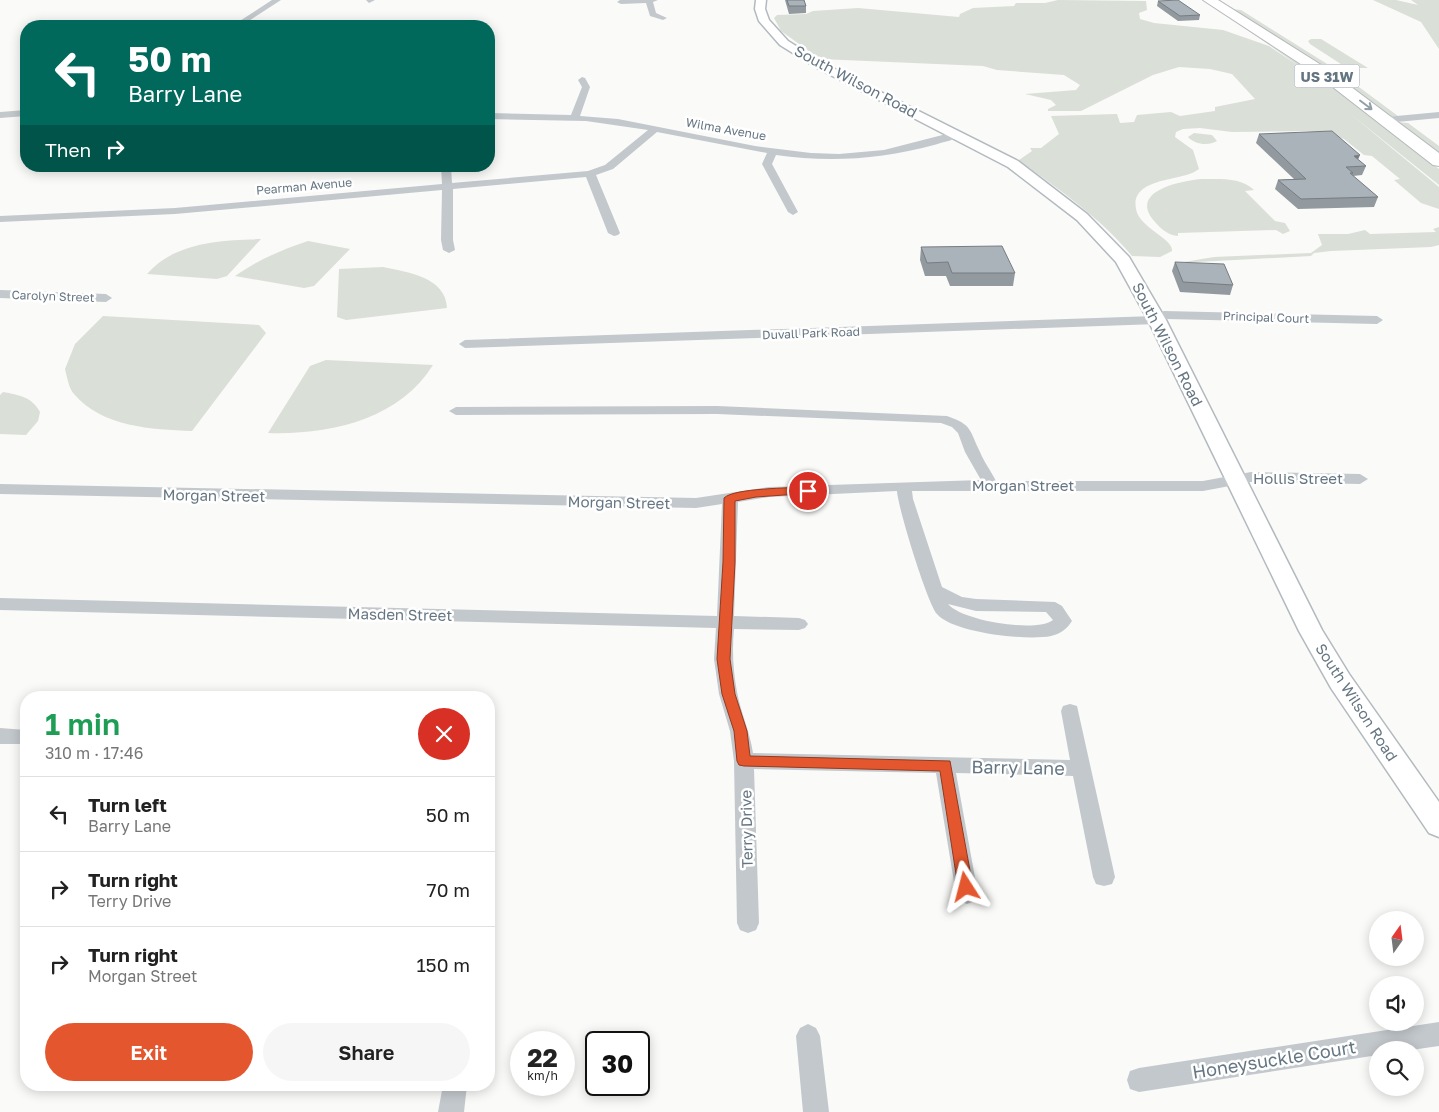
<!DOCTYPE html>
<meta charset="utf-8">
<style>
body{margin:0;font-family:"Golos Text",sans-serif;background:#f6f6f6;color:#222;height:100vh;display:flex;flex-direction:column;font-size:19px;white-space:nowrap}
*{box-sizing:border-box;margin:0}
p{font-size:16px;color:#767676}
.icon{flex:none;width:28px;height:28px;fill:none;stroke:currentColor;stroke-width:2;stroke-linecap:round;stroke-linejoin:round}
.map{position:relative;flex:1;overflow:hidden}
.details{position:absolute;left:20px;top:691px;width:475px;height:400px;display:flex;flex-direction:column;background:#fff;border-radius:20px;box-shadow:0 2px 12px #0003}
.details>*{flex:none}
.top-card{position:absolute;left:20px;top:20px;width:475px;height:152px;border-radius:20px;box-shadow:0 2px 12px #0003;background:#00695c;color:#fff;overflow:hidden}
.needle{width:32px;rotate:14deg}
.controls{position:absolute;left:1369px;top:911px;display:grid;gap:10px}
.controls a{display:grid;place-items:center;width:55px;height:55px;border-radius:50%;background:#fff;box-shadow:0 2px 12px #0003;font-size:25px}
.speed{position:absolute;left:510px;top:1031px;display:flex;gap:10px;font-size:25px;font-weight:700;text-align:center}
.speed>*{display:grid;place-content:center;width:65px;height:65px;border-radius:50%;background:#fff;box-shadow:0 2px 12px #0003;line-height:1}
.speed small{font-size:12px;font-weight:400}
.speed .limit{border:2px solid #111;border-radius:8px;background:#fff;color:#111}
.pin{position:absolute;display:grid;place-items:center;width:42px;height:42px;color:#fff;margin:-21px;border:2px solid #fff;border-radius:50%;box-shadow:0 1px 5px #0007}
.me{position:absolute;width:55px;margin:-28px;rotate:351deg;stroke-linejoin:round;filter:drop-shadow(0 0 4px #0008)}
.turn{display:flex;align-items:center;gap:18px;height:105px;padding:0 25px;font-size:22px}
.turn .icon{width:65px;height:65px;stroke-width:2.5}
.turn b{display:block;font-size:35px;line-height:42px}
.then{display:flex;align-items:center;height:48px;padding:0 25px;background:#0003;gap:10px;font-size:19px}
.round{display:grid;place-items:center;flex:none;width:52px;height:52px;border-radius:26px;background:#f6f6f6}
.summary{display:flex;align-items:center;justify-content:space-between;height:85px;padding:0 25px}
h1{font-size:30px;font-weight:600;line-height:38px;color:#1e9e55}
.action{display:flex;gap:10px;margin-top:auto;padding:10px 25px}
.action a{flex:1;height:58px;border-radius:30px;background:#e4572e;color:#fff;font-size:20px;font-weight:600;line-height:58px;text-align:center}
.action a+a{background:#f6f6f6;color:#222}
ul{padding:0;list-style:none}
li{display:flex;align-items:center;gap:15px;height:75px;padding:0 25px;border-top:1px solid #e0e0e0}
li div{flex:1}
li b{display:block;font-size:19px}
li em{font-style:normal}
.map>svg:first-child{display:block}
</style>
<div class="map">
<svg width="1439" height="1112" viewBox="0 0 1439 1112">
<rect width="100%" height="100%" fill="#fafaf8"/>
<path fill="#dadfd7" d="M 1058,0 L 1146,1 L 1147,10 L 1139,13 L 1140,19 L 1154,23 L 1223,30 L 1269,46 L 1300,67 L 1243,26 L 1322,78 L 1439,169 L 1439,185 L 1348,112 L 1439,187 L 1439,209 L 1421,203 L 1394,180 L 1400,179 L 1372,156 L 1364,155 L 1344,139 L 1325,132 L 1310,131 L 1232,132 L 1200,128 L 1183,129 L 1176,132 L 1175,137 L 1193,150 L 1199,169 C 1184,182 1130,176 1136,209 C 1139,228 1174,239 1172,251 L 1160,257 L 1132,256 C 1100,217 1059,190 1019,160 L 1032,151 L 1030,148 L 1041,148 L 1059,134 L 1051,116 L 1117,114 L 1120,123 L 1134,122 L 1137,115 L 1171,112 L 1180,116 L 1215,111 L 1215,107 L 1255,99 L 1232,74 L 1210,69 L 1179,67 L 1153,75 L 1081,111 L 1048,111 L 1048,109 L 1056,105 L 1051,100 L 1025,94 L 1076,90 L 1080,85 L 1064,75 L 997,70 L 983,66 L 820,59 L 781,31 L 774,18 L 777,15 L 806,14 L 813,11 L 858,8 L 959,17 L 960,14 L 973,8 L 1014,6 L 1016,3 L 1045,3 Z
M 1373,0 L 1396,0 L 1418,5 L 1411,0 L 1439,0 L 1439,49 L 1421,22 Z
M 1231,9 L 1241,10 L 1332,67 L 1321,68 Z
M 1311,39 L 1321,39 L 1368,68 L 1347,68 L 1310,44 L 1308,41 Z
M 1331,72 L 1340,73 L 1398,116 L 1391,117 Z
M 1397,122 L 1408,123 L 1439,146 L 1439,156 L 1396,124 Z
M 1194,133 L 1212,135 L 1217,141 C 1209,146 1195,145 1188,137 Z
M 1202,179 C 1220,179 1241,177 1254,190 L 1245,191 L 1275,221 L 1285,223 L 1290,231 L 1283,234 L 1276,230 L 1178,233 L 1178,236 C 1168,235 1161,229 1155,222 C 1127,191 1181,181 1202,179 Z
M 1439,227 L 1439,245 L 1431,247 L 1331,251 L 1314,253 L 1311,256 L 1178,263 L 1214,257 L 1311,253 L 1322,245 L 1318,234 L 1348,234 L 1365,230 L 1370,234 L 1436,232 L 1433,229 Z
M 261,239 L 227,276 L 217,279 L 147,274 C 175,242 220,240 261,239 Z
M 308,241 L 350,249 L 314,286 L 304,288 L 235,276 C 258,260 281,250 308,241 Z
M 383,267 C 407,272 446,277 447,308 L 346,320 L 337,317 L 339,269 Z
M 103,316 L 259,325 L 266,333 L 192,431 C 152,429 103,428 74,394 C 69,389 67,377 65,369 L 75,344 Z
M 326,360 L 433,365 C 399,420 329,435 268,433 L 310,366 Z
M 3,392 C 19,395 32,397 40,412 L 38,421 L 26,435 L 0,434 L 0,395 Z"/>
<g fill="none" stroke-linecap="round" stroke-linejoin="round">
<g stroke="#b3babf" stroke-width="3">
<path id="secondary" d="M 756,0 L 766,0 L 765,9 L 769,20 L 788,41 L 825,64 L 1018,161 L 1087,214 L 1129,257 L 1166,320 L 1322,630 L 1349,674 L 1439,802 L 1439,837 L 1429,833 L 1331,688 L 1299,631 L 1148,320 L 1116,262 L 1077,220 L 1008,167 L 817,68 L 780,45 L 759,21 L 755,9 Z"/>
</g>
<g stroke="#b4b9bd" stroke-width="2">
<path id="trunk" d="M 1203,0 L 1218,0 L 1326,68 L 1439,153 L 1439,166 L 1433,165 L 1316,74 Z"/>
</g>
<path fill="#c3c8cc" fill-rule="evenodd" d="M 272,0 L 281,0 L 241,26 L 232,26 Z
M 366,0 L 375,0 L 369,3 Z
M 620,0 L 658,0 L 653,2 L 656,13 L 667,18 L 663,20 L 650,16 L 646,3 L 621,4 L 617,2 Z
M 582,77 L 585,78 L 590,87 L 580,116 L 618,119 L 755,146 L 811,153 L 839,154 L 884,150 L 958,131 L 963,134 C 956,140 943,142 934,145 C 882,159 830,163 776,155 L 772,164 L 798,212 L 793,215 L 788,212 L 762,164 L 767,153 L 657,132 L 613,169 L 596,175 L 620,233 L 618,235 L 614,236 L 608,233 L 586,177 L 453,189 L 453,240 L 455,250 L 449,253 L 443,250 L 441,240 L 442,190 L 175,214 L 0,222 L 0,216 L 175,208 L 442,184 L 441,166 L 451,166 L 452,183 L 588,171 L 605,165 L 648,130 L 586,121 L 489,119 L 489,113 L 571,115 L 582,87 L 578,80 Z
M 26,110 L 26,116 L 0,118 L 0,112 Z
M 1439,112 L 1439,118 L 1386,123 L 1381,120 L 1386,117 Z
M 0,290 L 106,294 L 112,298 L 106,302 L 0,298 Z
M 1164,311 L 1377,316 L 1383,320 L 1377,324 L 1167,319 L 1157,324 L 465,348 L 459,344 L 465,340 L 1154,316 Z
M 717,406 L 947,416 C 973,425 969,430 980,452 C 984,462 991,471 996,481 L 1203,481 L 1251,472 L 1360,474 L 1368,479 L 1360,484 L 1251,482 L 1203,491 L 912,491 L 913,499 L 942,587 L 962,597 L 976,599 L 1055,602 L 1062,606 L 1072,621 C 1067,629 1060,634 1051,636 C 1027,641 953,633 937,614 C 927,602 898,508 897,491 L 769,497 L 738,502 L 734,616 L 799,618 L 805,620 L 808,624 L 805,628 L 799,630 L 734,629 C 732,650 733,670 737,692 C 741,713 750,732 753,753 L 1070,760 L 1061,711 L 1063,706 L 1070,704 L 1077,706 L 1115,877 L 1112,884 L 1104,886 L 1096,884 L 1093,877 L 1073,776 L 956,773 L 978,894 L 975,901 L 967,904 L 959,901 L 956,894 L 936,773 L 754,769 L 759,923 L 756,930 L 748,933 L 740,930 L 737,923 L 734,761 L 730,731 L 719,694 L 714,659 L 716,628 L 0,610 L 0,598 L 717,616 L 722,504 L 696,508 L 0,494 L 0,484 L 696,498 L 769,487 L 981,480 L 965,452 L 958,433 L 952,427 L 941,423 L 717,414 L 456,415 L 449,411 L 456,407 ZM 948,604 L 976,611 L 1046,612 L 1053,620 C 1037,633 962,621 948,604 Z
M 0,728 L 26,730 L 26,744 L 0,744 Z
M 1439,1022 L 1439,1046 L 1411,1050 L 1378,1050 L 1378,1055 L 1139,1092 L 1130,1089 L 1127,1080 L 1130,1071 L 1139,1068 Z
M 808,1024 L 816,1028 L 820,1036 L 829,1112 L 803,1112 L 796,1036 L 800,1028 Z
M 443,1085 L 467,1085 L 464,1112 L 438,1112 Z"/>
<use href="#secondary" fill="#fff" fill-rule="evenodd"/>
<use href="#trunk" fill="#fff" fill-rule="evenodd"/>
</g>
<path fill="#929a9f" d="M 785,0 L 804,0 L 806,6 L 806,13 L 789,14 Z
M 1158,1 L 1200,15 L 1199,20 L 1178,21 L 1157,6 Z
M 1259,134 L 1358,160 L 1366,166 L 1362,175 L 1353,176 L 1378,197 L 1374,207 L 1298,209 L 1275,189 L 1278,180 L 1294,179 L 1256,143 Z
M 921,247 L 1015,273 L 1013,286 L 950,286 L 946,276 L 925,276 L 920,260 Z
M 1175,262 L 1233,285 L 1230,295 L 1180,292 L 1172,271 Z"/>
<path fill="#777d82" d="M 1360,155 L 1356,164 L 1354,156 Z"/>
<path fill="#aab3b9" stroke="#777d82" d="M 787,0 L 804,0 L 806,6 L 789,6 Z
M 1178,0 L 1200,15 L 1180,16 L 1158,1 Z
M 1332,131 L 1360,155 L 1354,156 L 1366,166 L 1346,167 L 1353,173 L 1350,173 L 1378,197 L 1301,199 L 1278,180 L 1306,179 L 1259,134 Z
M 1002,246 L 1015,273 L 952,273 L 948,262 L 927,263 L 921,247 Z
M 1175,262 L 1224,264 L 1233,285 L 1183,282 Z"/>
<defs><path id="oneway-shaft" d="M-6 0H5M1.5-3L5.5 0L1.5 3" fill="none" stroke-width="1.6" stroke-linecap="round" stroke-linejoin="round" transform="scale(1.25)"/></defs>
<use stroke="#939fa8" href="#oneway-shaft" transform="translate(1366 105) rotate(37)"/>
<path fill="#e4572e" stroke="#94391e" d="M 808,487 L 813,491 L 812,493 L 756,497 L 735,501 L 735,562 L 730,659 L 735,694 L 747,731 L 750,756 L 950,761 L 973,887 L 971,892 L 966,894 L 960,892 L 958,887 L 940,771 L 744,766 L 739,765 L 737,761 L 734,731 L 722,694 L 717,659 L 723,562 L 724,498 C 734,488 791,488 808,487 Z"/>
<g text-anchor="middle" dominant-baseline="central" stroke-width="5" stroke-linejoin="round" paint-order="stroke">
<g font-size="12" fill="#657683" stroke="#fff">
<text transform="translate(726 129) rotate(10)">Wilma Avenue</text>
<text transform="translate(304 186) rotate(-5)">Pearman Avenue</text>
<text transform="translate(53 296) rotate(2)">Carolyn Street</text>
<text transform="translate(1266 317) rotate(2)">Principal Court</text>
<text transform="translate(811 333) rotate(-2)">Duvall Park Road</text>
</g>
<rect fill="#fff" stroke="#939fa8" stroke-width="1" x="1294.5" y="64.5" width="65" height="23" rx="4"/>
<g font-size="14" font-weight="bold" fill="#657683">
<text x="1327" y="76">US 31W</text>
</g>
<g font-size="15" fill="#657683" stroke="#fff">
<text transform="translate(856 81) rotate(28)">South Wilson Road</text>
<text transform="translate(1168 344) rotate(63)">South Wilson Road</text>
<text x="1298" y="478">Hollis Street</text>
<text x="1023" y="485">Morgan Street</text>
<text transform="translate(214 495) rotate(1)">Morgan Street</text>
<text transform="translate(619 502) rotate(1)">Morgan Street</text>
<text transform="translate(400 614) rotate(1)">Masden Street</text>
<text transform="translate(1357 702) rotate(57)">South Wilson Road</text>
<text transform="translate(746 829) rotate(-91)">Terry Drive</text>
</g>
<g font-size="18" fill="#657683" stroke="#fff">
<text transform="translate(1018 767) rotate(1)">Barry Lane</text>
<text transform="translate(1274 1059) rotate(-9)">Honeysuckle Court</text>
</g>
</g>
</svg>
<div class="controls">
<a><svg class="needle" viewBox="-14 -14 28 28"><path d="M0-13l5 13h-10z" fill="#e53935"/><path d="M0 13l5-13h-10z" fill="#767676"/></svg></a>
<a><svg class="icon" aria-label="sound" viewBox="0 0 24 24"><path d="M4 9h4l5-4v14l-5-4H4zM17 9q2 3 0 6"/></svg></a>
<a><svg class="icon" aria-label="search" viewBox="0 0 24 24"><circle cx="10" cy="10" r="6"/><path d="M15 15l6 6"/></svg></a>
</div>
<div class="speed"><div>22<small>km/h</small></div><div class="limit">30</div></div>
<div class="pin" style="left:808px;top:491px;background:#d93025"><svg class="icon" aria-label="arrive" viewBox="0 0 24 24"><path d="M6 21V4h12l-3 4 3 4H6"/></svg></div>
<svg class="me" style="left:966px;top:887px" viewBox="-20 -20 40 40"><path d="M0-17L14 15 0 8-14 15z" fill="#e4572e" stroke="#fff" stroke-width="4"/></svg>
<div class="top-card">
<div class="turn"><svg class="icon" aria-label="left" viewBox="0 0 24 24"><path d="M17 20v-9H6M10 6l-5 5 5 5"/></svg><div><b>50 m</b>Barry Lane</div></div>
<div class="then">Then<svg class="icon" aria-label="right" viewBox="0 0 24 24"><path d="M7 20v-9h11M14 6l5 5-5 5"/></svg></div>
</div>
<section class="details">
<div class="summary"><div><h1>1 min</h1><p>310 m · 17:46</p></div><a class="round" style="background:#d93025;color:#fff"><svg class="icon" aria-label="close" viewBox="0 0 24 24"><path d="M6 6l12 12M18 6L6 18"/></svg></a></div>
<ul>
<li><svg class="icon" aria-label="left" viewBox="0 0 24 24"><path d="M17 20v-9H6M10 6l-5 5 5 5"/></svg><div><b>Turn left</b><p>Barry Lane</p></div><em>50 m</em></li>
<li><svg class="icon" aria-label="right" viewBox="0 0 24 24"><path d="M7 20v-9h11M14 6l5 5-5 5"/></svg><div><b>Turn right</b><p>Terry Drive</p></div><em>70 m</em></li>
<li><svg class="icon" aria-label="right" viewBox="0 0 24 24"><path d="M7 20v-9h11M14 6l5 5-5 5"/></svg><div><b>Turn right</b><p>Morgan Street</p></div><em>150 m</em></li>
</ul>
<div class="action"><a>Exit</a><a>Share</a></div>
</section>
</div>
